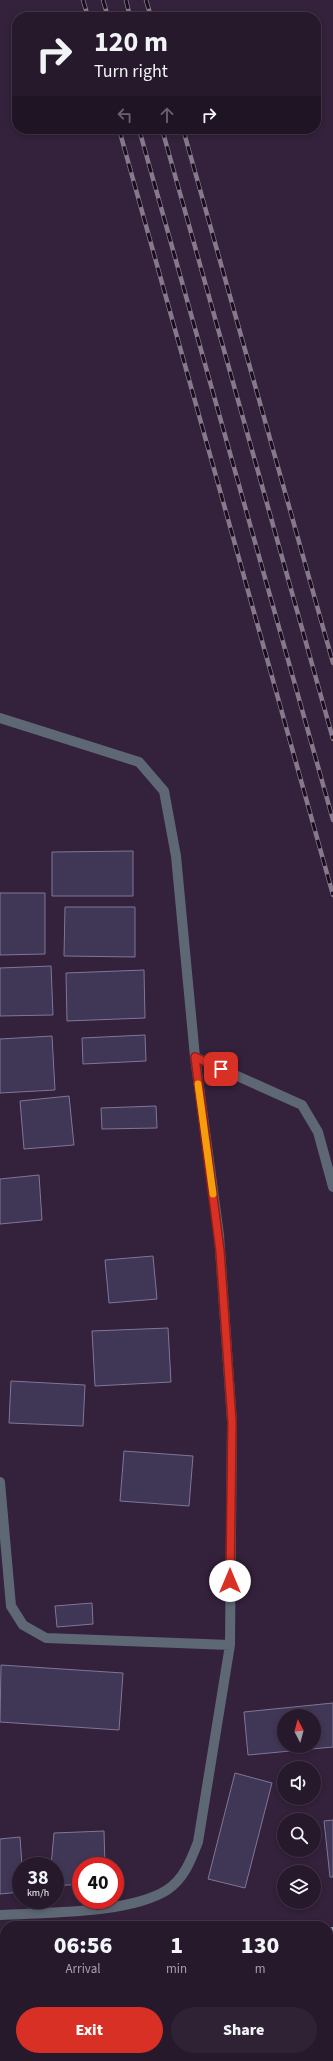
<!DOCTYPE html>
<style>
body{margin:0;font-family:"Source Sans 3",sans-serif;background:#2f2234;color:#f1f3f6;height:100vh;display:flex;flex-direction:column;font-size:15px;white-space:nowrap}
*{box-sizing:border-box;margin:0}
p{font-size:13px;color:#a4a0a9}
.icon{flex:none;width:22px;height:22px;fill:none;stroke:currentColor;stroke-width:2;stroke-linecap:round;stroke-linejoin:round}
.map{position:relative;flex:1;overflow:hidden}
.details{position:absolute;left:0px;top:1921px;width:333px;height:140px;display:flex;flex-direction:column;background:#27192c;border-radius:16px 16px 0 0;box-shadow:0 2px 6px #0003,0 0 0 1px #433848}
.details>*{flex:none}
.top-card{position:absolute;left:12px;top:12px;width:309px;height:122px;border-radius:16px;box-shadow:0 2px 6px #0003,0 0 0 1px #433848;background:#27192c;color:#f1f3f6;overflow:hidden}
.needle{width:26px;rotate:354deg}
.fabs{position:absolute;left:277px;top:1709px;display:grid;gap:8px}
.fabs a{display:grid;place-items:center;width:44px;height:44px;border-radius:50%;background:#27192c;box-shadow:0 2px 6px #0003,0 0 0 1px #433848;font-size:20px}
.speed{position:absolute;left:12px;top:1857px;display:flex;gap:8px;font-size:20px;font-weight:700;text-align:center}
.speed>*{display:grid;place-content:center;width:52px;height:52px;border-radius:50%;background:#27192c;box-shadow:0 2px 6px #0003,0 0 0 1px #433848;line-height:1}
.speed small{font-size:10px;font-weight:400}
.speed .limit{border:6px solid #d22;background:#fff;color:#111}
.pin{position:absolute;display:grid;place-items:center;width:34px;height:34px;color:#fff;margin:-17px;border-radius:8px;box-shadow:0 2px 6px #0006}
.me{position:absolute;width:44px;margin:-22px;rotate:0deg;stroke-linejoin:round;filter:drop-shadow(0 0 3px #0008)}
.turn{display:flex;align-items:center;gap:14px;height:84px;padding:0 16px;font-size:18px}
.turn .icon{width:52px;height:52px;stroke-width:2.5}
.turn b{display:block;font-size:28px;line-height:34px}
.lanes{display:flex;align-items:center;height:38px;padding:0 16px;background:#0003;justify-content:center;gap:20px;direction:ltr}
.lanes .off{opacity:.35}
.eta{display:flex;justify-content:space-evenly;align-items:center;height:68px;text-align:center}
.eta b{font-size:24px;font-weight:800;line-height:28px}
.button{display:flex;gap:8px;margin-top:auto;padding:8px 16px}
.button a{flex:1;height:46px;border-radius:24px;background:#d93025;color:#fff;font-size:16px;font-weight:800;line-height:46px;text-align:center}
.button a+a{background:#2f2234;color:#f1f3f6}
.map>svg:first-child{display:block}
</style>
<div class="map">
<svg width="333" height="2061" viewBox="0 0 333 2061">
<rect width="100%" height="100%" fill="#34213b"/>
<path fill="#403756" stroke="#7f7699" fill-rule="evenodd" d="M 133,851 L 133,896 L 52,896 L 52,852 Z
M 0,893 L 45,893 L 45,954 L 0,955 Z
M 65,907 L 135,907 L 135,957 L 64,956 Z
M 51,966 L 53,1015 L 0,1016 L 0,968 Z
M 144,970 L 145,1018 L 67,1021 L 66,973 Z
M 145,1035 L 146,1061 L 83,1064 L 82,1038 Z
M 52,1036 L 55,1090 L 0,1093 L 0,1039 Z
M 69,1096 L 74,1145 L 24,1149 L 20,1101 Z
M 156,1106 L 157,1128 L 102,1129 L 101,1108 Z
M 39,1175 L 42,1220 L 0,1224 L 0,1179 Z
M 153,1256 L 157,1299 L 109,1303 L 105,1260 Z
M 168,1328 L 171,1382 L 95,1386 L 92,1331 Z
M 11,1381 L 85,1385 L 83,1426 L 9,1423 Z
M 124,1451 L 193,1456 L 189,1506 L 120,1501 Z
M 92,1603 L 93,1624 L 57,1627 L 55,1606 Z
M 1,1665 L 123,1673 L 119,1730 L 0,1722 Z
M 333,1703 L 333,1747 L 248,1755 L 244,1712 ZM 284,1716 L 314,1716 L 314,1746 L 284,1746 Z
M 235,1773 L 272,1783 L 245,1888 L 208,1879 Z
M 333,1820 L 333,1877 L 330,1877 L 324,1821 Z
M 104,1831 L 105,1866 L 81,1866 L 81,1884 L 55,1886 L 55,1866 L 51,1866 L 54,1833 Z
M 20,1837 L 22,1866 L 21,1892 L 0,1894 L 0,1839 Z
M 333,2024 L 333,2061 L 280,2061 L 280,2056 L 328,2056 L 328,2025 Z
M 139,2056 L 194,2056 L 194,2061 L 140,2061 Z
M 214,2056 L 267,2056 L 267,2061 L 214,2061 Z"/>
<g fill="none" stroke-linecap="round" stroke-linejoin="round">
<path stroke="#5e6774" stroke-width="10" d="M 0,718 L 139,762 L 164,791 L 176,856 L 195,1057 L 219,1235 L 232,1422 L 230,1645 L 198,1842 C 191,1860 184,1879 167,1890 C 129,1914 46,1912 0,1915
M 195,1057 L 302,1105 L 318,1132 L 333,1187
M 0,1482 L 11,1606 L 23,1625 L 46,1638 L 230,1645
M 328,1955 L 333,1955
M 0,1984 L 5,1984"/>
<path stroke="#91a5bf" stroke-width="10" d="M 328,1932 L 333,1932
M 0,1954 L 5,1953"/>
<g stroke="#88788e" stroke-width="4.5">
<path id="rail" d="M 83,0 L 88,17
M 103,0 L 108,17
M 126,0 L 130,17
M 146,0 L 151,17
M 119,129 L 333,895
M 139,129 L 333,820
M 162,129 L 333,739
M 183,129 L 333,663"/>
</g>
<use href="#rail" stroke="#170f1a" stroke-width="3" stroke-dasharray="9" stroke-linecap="butt"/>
</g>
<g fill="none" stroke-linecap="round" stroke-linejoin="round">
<g stroke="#8d1f18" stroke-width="10">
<path id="route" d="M 221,1069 L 195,1057 L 220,1251 L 232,1422 L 230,1581"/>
</g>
<use href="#route" stroke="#d93025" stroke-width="7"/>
<path stroke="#f59e0b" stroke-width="7" d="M 198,1084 L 213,1194"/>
</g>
</svg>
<div class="fabs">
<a><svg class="needle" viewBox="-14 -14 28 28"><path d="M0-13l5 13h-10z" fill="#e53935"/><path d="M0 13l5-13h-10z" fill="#a4a0a9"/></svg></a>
<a><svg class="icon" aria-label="sound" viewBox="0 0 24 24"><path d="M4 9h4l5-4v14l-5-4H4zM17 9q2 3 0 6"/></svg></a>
<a><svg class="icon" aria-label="search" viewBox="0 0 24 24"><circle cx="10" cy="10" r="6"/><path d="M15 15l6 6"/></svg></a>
<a><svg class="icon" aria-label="layers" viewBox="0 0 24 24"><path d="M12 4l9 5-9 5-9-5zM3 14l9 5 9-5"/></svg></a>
</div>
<div class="speed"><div>38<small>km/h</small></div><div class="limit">40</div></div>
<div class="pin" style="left:221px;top:1069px;background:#d93025"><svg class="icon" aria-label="arrive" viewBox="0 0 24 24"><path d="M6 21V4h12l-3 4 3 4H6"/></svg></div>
<svg class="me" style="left:230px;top:1581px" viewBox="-20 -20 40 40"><circle r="19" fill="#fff"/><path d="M0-13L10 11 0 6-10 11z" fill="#d93025"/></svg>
<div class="top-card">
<div class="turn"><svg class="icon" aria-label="right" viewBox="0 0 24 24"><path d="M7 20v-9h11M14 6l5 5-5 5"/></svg><div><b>120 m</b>Turn right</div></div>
<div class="lanes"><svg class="icon off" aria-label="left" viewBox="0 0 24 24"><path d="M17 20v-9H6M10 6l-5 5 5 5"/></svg><svg class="icon off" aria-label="ahead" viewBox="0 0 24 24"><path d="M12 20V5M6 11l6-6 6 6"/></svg><svg class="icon" aria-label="right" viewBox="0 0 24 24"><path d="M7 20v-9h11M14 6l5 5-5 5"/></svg></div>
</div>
<section class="details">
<div class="eta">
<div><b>06:56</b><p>Arrival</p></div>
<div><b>1</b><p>min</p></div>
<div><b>130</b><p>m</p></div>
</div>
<div class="button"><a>Exit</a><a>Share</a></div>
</section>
</div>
